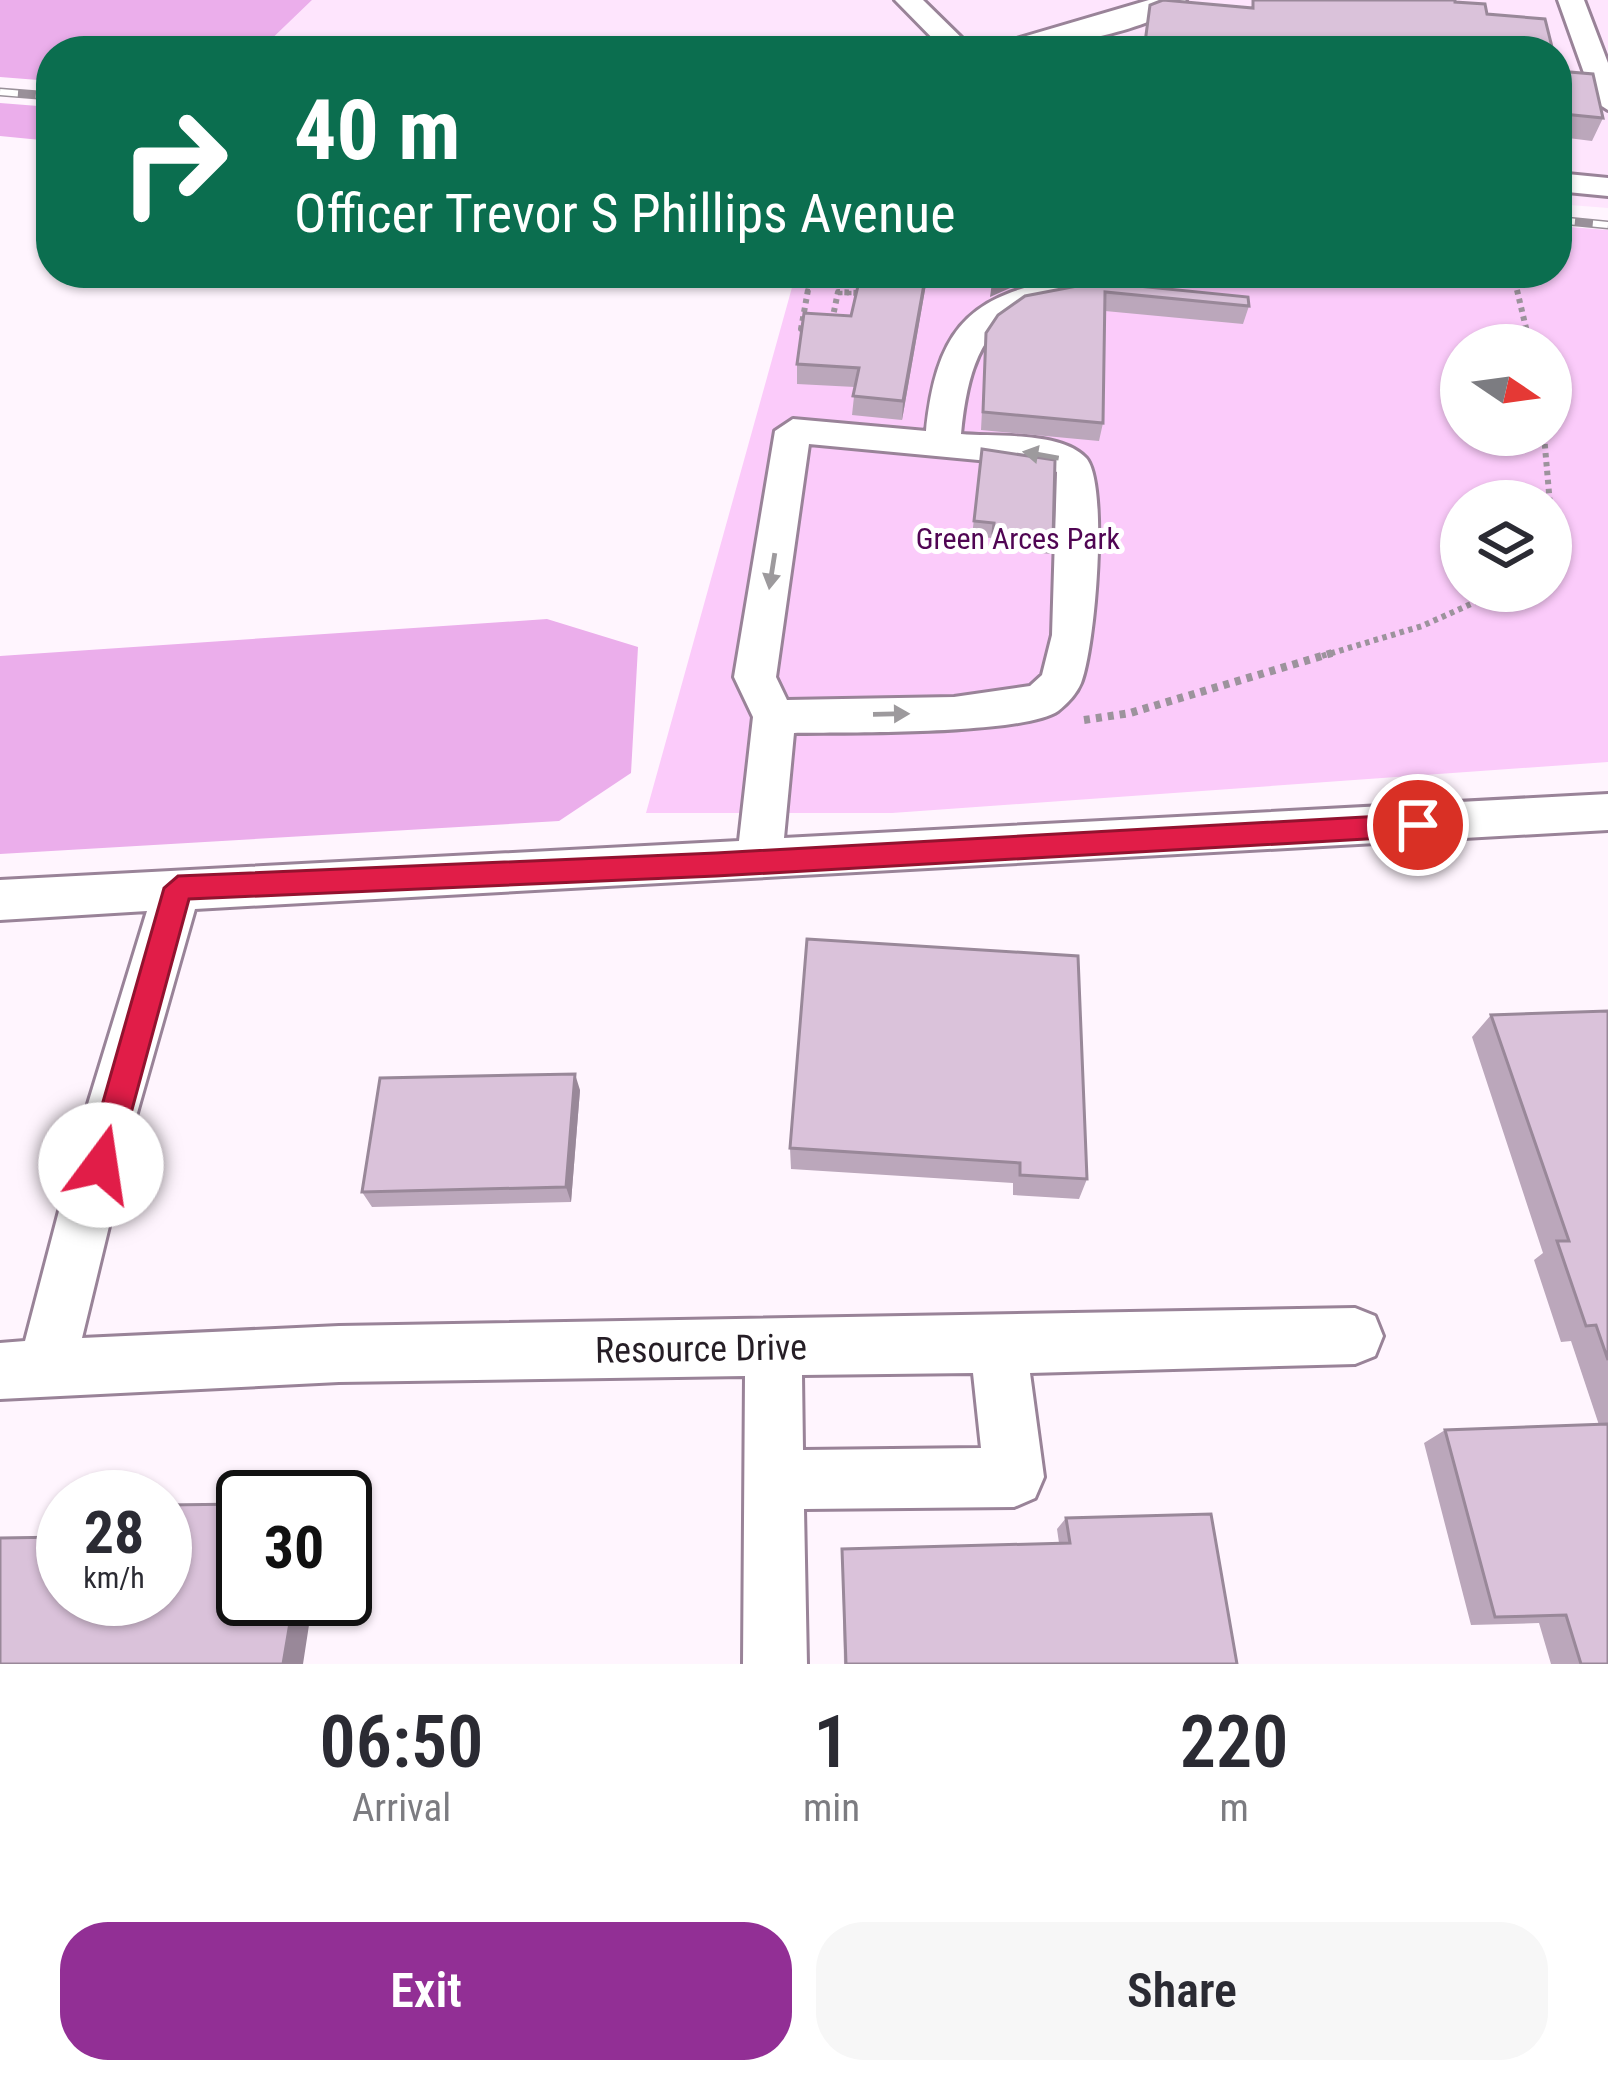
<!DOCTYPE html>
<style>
body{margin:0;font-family:"Roboto Condensed",sans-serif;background:#f7f7f7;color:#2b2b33;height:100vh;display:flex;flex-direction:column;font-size:45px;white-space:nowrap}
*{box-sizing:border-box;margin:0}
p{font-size:39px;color:#7c7c81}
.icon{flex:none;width:66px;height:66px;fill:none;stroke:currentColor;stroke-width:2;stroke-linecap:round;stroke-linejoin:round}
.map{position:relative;height:1664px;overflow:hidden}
.drawer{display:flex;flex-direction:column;background:#fff;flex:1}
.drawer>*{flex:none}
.top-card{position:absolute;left:36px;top:36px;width:1536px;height:252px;border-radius:48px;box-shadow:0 3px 9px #0004;background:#0b6e4f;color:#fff;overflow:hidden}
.needle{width:78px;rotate:103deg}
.tools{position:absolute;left:1440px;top:324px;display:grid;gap:24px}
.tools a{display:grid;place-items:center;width:132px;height:132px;border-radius:50%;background:#fff;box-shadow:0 3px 9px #0004;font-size:60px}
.speed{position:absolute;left:36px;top:1470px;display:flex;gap:24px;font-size:60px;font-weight:700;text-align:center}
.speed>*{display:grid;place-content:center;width:156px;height:156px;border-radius:50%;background:#fff;box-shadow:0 3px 9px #0004;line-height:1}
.speed small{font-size:30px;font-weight:400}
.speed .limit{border:6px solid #111;border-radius:18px;background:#fff;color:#111}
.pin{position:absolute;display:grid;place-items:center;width:102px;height:102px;color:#fff;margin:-51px;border:6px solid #fff;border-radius:50%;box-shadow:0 3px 12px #0007}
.me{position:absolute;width:132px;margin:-66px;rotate:14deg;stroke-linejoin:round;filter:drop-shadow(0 0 9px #0008)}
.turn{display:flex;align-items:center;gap:42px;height:252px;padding:0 60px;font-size:54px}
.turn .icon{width:156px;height:156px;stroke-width:2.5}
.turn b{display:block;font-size:84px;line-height:102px}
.eta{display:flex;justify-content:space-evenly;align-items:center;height:204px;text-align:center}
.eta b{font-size:72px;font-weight:600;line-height:84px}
.cta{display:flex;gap:24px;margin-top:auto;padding:24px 60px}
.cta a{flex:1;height:138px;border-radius:48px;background:#922f95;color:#fff;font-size:48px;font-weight:600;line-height:138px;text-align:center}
.cta a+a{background:#f7f7f7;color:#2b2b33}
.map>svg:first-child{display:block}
</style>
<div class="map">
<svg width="1608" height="1664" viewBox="0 0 1608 1664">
<rect width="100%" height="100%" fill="#fff5fe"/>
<path fill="#fee5fd" d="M 312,0 L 1608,0 L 1608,208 L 1557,204 L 1557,51 L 259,51 Z"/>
<path fill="#fbcbfa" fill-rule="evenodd" d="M 1557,226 L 1608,230 L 1608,762 L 892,813 L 646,813 L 796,273 L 1557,273 ZM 1461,345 L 1551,345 L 1551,435 L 1461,435 ZM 1461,501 L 1551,501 L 1551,591 L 1461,591 Z"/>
<path fill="#ebaeeb" d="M 0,0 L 312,0 L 259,51 L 51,51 L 51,81 L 0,77 Z
M 0,103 L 51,107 L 51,141 L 0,136 Z
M 547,619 L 638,647 L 631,773 L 559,821 L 0,854 L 0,656 Z"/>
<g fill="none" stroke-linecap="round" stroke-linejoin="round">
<g stroke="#998398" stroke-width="6">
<path id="minor" d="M 895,0 L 923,0 L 975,51 L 945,51 Z
M 1149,0 L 1186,0 C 1155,32 1038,51 992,51 L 996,45 Z
M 1558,0 L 1584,0 L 1608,63 L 1608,110 L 1594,101 Z
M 1557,173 L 1608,178 L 1608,196 L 1557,191 Z
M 1060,280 L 1137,281 L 1154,291 C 1142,305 1127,300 1110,299 C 1003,294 971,331 961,434 C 995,437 1061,431 1086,458 C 1109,484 1095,648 1081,683 C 1077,693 1067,704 1058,711 C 1023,735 844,732 794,733 L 784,838 L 1608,794 L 1608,830 L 195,909 L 133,1127 L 82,1338 L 339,1326 L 1355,1308 L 1375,1316 L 1383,1336 L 1375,1356 L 1355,1364 L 1030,1373 L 1044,1477 L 1035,1498 L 1014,1507 L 804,1509 L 807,1664 L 743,1664 L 745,1376 L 339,1382 L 0,1399 L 0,1343 L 25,1341 L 81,1127 L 147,911 L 0,920 L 0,880 L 739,841 L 753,717 L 734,677 L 775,431 L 793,419 L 926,431 C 936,337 963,296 1060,280 ZM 809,444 L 1043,466 L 1057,472 L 1052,635 L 1042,675 L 1030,686 L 954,697 L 787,700 L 776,677 ZM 973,1373 L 981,1448 L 803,1450 L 802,1375 Z"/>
</g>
<path stroke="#9c939c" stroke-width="4.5" stroke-dasharray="4.5 4.5" stroke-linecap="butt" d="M 1513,273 L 1518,293
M 807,293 L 811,273
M 838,293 L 860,293"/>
<path stroke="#9c939c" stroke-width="6" stroke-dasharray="4.5 4.5" stroke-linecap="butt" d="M 808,290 L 801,329 L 808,330
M 1517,290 L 1530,345
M 832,321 L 838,292 L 860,293
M 1544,435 L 1551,516
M 1322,656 L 1422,626 L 1500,591"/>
<path stroke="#9c939c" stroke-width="8" stroke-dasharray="6 6" stroke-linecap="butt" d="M 1084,720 L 1130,713 L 1332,653"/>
<use href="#minor" fill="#fff" fill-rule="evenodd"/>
<g stroke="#999099" stroke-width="9">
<path id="rail" d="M 0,92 L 51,96
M 1557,220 L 1608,225"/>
</g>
<use href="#rail" stroke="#fff" stroke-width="6" stroke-dasharray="18" stroke-linecap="butt"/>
</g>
<path fill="#bba7bb" d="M 1557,67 L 1558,71 L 1603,118 L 1592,141 L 1568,138 L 1569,142 L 1559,165 L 1557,165 Z
M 861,273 L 928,273 L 902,420 L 852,415 L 855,387 L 797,384 L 797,364 L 851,316 Z
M 1102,273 L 1246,273 L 1242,286 Z
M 1098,282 L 1249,306 L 1243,324 L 1105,311 L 1103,423 L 1099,441 L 981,430 L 986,333 Z
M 982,449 L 1053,539 L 1050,554 L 991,548 L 992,538 L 972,536 Z
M 807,939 L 1087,1179 L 1079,1199 L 1013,1195 L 1013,1183 L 791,1169 L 790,1148 Z
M 1608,1011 L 1608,1664 L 1551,1664 L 1539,1623 L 1471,1625 L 1424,1443 L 1445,1430 L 1599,1425 L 1571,1341 L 1561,1342 L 1534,1260 L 1543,1253 L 1472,1037 L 1491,1015 Z
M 580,1090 L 571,1202 L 372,1207 L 362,1192 Z
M 1066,1518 L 1237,1664 L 844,1664 L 842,1549 L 1059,1543 L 1057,1529 Z"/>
<path fill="#989" d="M 926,273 L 928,273 L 902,420 L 903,401 Z
M 998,273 L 1079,273 L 1017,285 L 990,297 L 993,275 Z
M 575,1074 L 580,1090 L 571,1202 L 566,1187 Z
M 294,1599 L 313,1599 L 303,1664 L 283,1664 Z"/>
<path fill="#dac2da" stroke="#989" stroke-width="3" d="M 1163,0 L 1253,8 L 1253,0 L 1455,0 L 1455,2 L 1485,4 L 1487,14 L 1545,19 L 1553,51 L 1144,50 L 1150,5 Z
M 1557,67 L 1558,71 L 1593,74 L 1603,118 L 1563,114 L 1569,142 L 1557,141 Z
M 861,273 L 926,273 L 903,401 L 853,396 L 859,368 L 797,364 L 804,313 L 851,316 Z
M 1098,282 L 1248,297 L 1249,306 L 1105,292 L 1103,423 L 983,412 L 986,333 L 998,315 L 1025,296 Z
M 982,449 L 1055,460 L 1053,539 L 993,533 L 994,523 L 974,521 Z
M 807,939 L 1078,956 L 1087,1179 L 1020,1175 L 1020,1163 L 790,1148 Z
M 1608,1011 L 1608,1360 L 1596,1325 L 1586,1326 L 1557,1241 L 1569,1241 L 1491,1015 Z
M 575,1074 L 566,1187 L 362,1192 L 380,1078 Z
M 1608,1424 L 1608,1664 L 1581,1664 L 1566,1615 L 1495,1617 L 1445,1430 Z
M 243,1504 L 243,1599 L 294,1599 L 283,1664 L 0,1664 L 0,1538 L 63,1537 L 63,1599 L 165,1599 L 165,1505 Z
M 1211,1514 L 1237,1664 L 846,1664 L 842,1549 L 1070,1543 L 1066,1518 Z"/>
<defs><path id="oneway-solid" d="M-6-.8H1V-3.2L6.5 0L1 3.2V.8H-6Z" transform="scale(3)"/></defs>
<g fill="#9d9a9d">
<use href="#oneway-solid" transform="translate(1041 455) rotate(-170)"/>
<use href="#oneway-solid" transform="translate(772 571) rotate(99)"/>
<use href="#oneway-solid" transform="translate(891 714) rotate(-1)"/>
</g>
<path fill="#e11d48" stroke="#92132f" stroke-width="3" d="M 1418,814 L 1432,825 L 1418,836 L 716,876 L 189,899 L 117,1165 L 112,1176 L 101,1180 L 90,1176 L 85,1165 L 164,888 L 178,876 L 716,853 Z"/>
<g text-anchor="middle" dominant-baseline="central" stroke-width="10" stroke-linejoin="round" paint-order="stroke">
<g font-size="30" fill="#500553" stroke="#fff">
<text x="1018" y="538">Green Arces Park</text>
</g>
<g font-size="36" fill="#261e26" stroke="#fff">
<text transform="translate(701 1349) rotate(-1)">Resource Drive</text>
</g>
</g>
</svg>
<div class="tools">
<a><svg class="needle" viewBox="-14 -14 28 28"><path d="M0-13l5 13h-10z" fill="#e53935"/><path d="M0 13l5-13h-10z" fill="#7c7c81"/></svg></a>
<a><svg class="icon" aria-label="layers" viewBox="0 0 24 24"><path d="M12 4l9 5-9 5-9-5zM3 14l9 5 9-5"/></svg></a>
</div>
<div class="speed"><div>28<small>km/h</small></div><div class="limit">30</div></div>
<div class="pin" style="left:1418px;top:825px;background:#d93025"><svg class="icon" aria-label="arrive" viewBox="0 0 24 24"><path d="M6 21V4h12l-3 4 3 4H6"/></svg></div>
<svg class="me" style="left:101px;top:1165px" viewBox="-20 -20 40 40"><circle r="19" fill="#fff"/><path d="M0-13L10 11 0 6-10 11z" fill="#e11d48"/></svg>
<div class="top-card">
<div class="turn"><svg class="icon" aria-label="right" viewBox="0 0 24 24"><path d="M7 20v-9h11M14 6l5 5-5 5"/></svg><div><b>40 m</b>Officer Trevor S Phillips Avenue</div></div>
</div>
</div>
<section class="drawer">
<div class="eta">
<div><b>06:50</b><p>Arrival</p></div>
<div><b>1</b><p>min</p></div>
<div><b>220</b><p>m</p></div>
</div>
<div class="cta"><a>Exit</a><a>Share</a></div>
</section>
